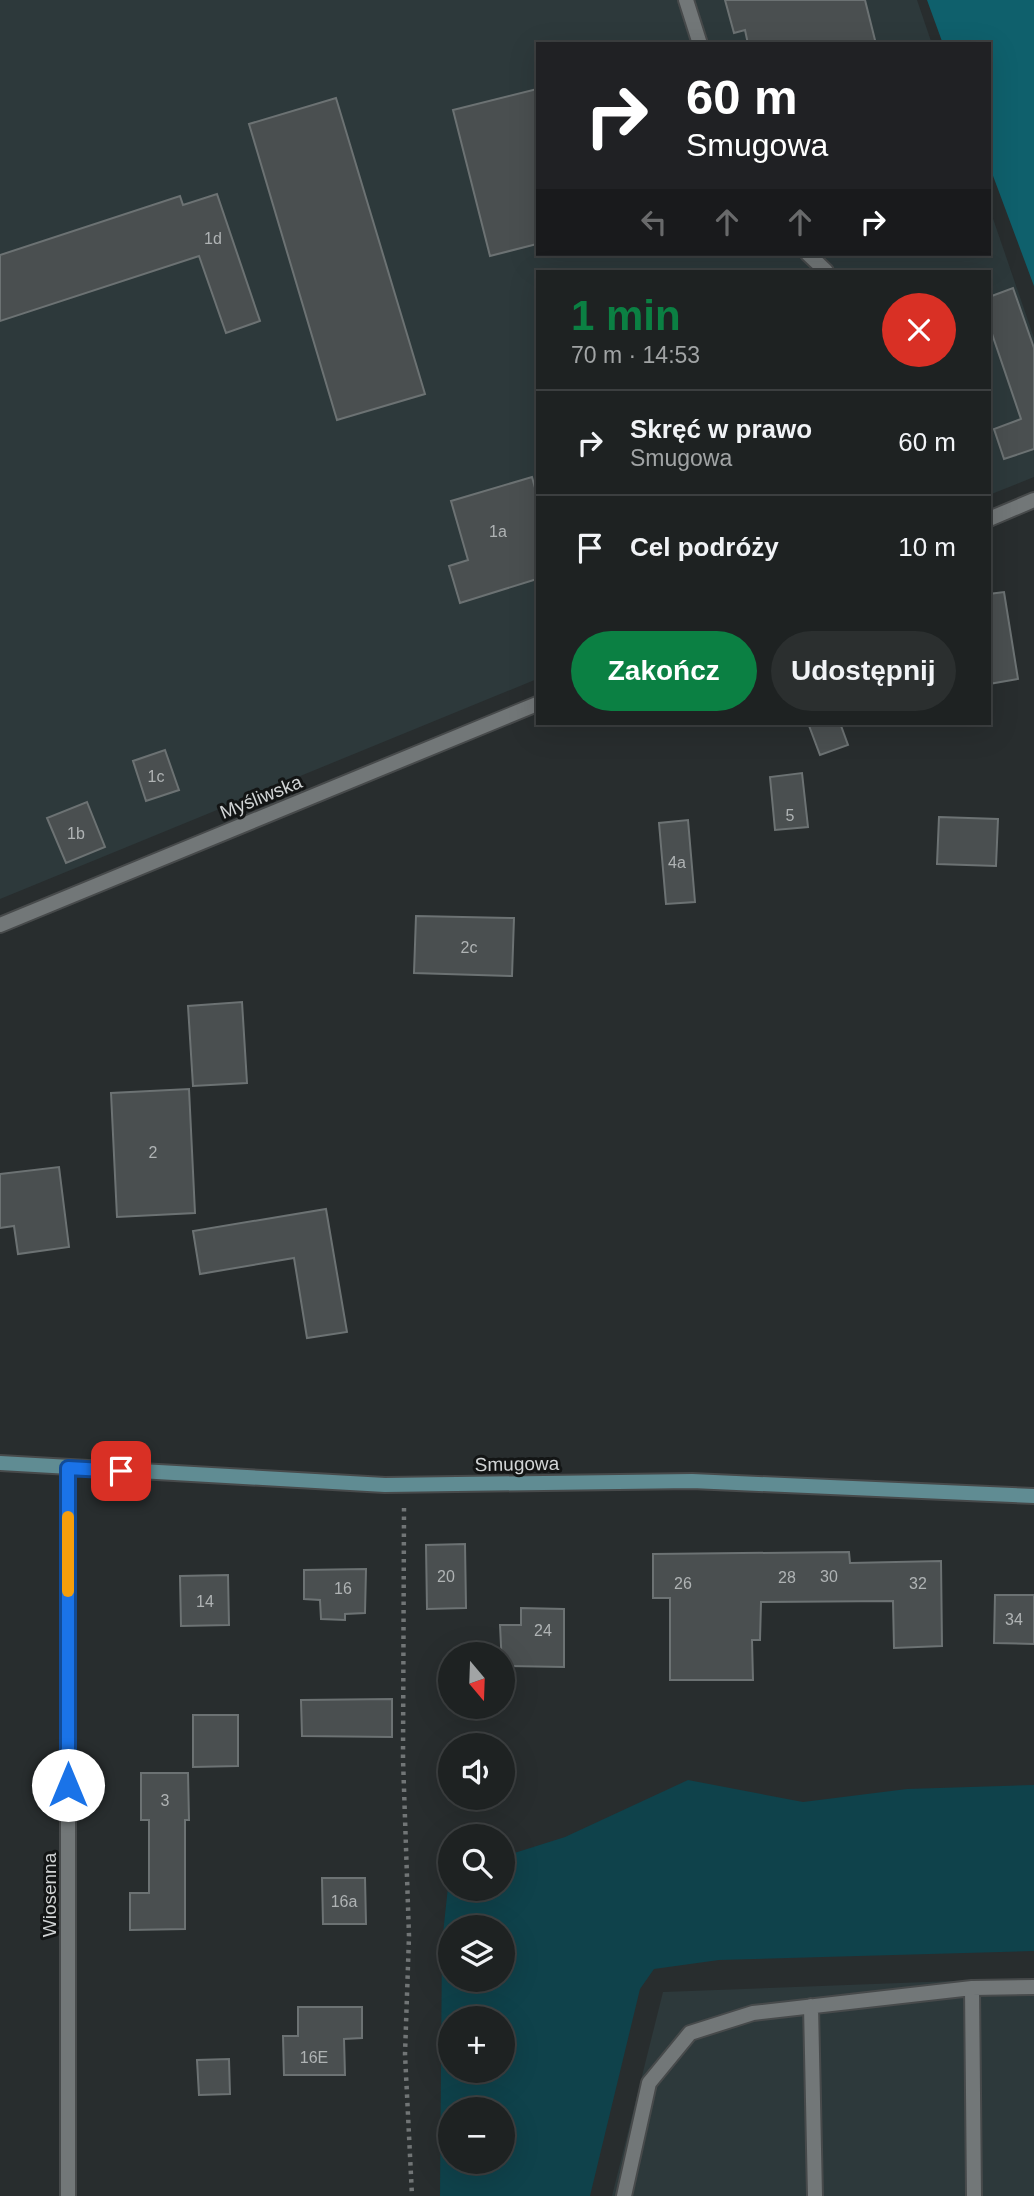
<!DOCTYPE html>
<html lang="pl">
<meta charset="utf-8">
<style>
body{margin:0;font-family:Helvetica,sans-serif;background:#2b2f2f;color:#f1f3f6;height:100vh;display:flex;flex-direction:column;font-size:26px;white-space:nowrap}
*{box-sizing:border-box;margin:0}
p{font-size:23px;color:#a1a4a5}
.icon{flex:none;width:38px;height:38px;fill:none;stroke:currentColor;stroke-width:2;stroke-linecap:round;stroke-linejoin:round}
.map{position:relative;flex:1;overflow:hidden}
.drawer{position:absolute;left:536px;top:270px;width:455px;height:455px;display:flex;flex-direction:column;background:#1e2222;border-radius:0px;box-shadow:0 7px 28px #0002,0 0 0 2px #3c3f40}
.drawer>*{flex:none}
.banner{position:absolute;left:536px;top:42px;width:455px;height:214px;border-radius:0px;box-shadow:0 7px 28px #0002,0 0 0 2px #3c3f40;background:#202124;color:#fff;overflow:hidden}
.needle{width:46px;rotate:161deg}
.buttons{position:absolute;left:438px;top:1642px;display:grid;gap:14px}
.buttons a{display:grid;place-items:center;width:77px;height:77px;border-radius:50%;background:#1e2222;box-shadow:0 7px 28px #0002,0 0 0 2px #3c3f40;font-size:35px}
.pin{position:absolute;display:grid;place-items:center;width:60px;height:60px;color:#fff;margin:-30px;border-radius:14px;box-shadow:0 4px 10px #0006}
.me{position:absolute;width:77px;margin:-38px;rotate:0deg;stroke-linejoin:round;filter:drop-shadow(0 0 5px #0008)}
.turn{display:flex;align-items:center;gap:24px;height:147px;padding:0 35px;font-size:32px}
.turn .icon{width:91px;height:91px;stroke-width:2.5}
.turn b{display:block;font-size:49px;line-height:60px}
.lanes{display:flex;align-items:center;height:66px;padding:0 35px;background:#0003;justify-content:center;gap:35px;direction:ltr}
.lanes .off{opacity:.35}
.round{display:grid;place-items:center;flex:none;width:74px;height:74px;border-radius:37px;background:#2b2f2f}
.headline{display:flex;align-items:center;justify-content:space-between;height:119px;padding:0 35px}
h1{font-size:42px;font-weight:700;line-height:52px;color:#0b8043}
.action{display:flex;gap:14px;margin-top:auto;padding:14px 35px}
.action a{flex:1;height:80px;border-radius:42px;background:#0b8043;color:#fff;font-size:28px;font-weight:700;line-height:80px;text-align:center}
.action a+a{background:#2b2f2f;color:#f1f3f6}
ul{padding:0;list-style:none}
li{display:flex;align-items:center;gap:21px;height:105px;padding:0 35px;border-top:2px solid #3c3f40}
li div{flex:1}
li b{display:block;font-size:26px}
li em{font-style:normal}
.map>svg:first-child{display:block}
</style>
<div class="map">
<svg width="1034" height="2196" viewBox="0 0 1034 2196">
<rect width="100%" height="100%" fill="#282d2e"/>
<path fill="#2d393b" d="M 0,0 L 917,0 L 932,44 L 537,44 L 537,254 L 989,254 L 989,207 L 1034,338 L 1034,477 L 989,495 L 989,271 L 537,271 L 537,679 L 0,899 Z
M 1034,1978 L 1034,2196 L 612,2196 L 663,1992 Z"/>
<path fill="#0f424b" fill-rule="evenodd" d="M 688,1780 L 803,1802 L 907,1789 L 1034,1785 L 1034,1951 L 719,1960 L 654,1969 L 640,1989 L 590,2196 L 440,2196 L 442,1943 L 448,1887 L 502,1888 L 502,1857 L 565,1837 ZM 450,1927 L 502,1927 L 502,1979 L 450,1979 ZM 450,2018 L 502,2018 L 502,2070 L 450,2070 ZM 450,2109 L 502,2109 L 502,2161 L 450,2161 Z"/>
<path fill="#0f606c" d="M 927,0 L 1034,0 L 1034,286 L 989,165 L 989,44 L 943,44 Z"/>
<path fill="#4a4f50" stroke="#6c7273" stroke-width="2" d="M 725,0 L 865,0 L 876,44 L 748,44 L 745,30 L 734,33 Z
M 537,89 L 537,244 L 490,256 L 453,110 Z
M 336,98 L 425,394 L 337,420 L 249,124 Z
M 217,194 L 260,321 L 226,333 L 199,256 L 0,321 L 0,255 L 180,196 L 183,205 Z
M 1013,288 L 1034,348 L 1034,449 L 1004,459 L 994,429 L 1021,419 L 989,325 L 989,297 Z
M 532,477 L 537,495 L 537,579 L 460,603 L 449,566 L 468,560 L 451,501 Z
M 1004,592 L 1018,679 L 989,684 L 989,594 Z
M 808,723 L 840,723 L 848,745 L 820,755 Z
M 165,750 L 179,790 L 146,801 L 133,761 Z
M 802,773 L 808,827 L 775,830 L 770,777 Z
M 87,802 L 105,847 L 66,863 L 47,818 Z
M 939,817 L 998,819 L 996,866 L 937,864 Z
M 688,820 L 695,902 L 666,904 L 659,823 Z
M 416,916 L 514,918 L 512,976 L 414,973 Z
M 242,1002 L 247,1083 L 193,1086 L 188,1006 Z
M 189,1089 L 195,1213 L 117,1217 L 111,1093 Z
M 59,1167 L 69,1247 L 18,1254 L 14,1226 L 0,1228 L 0,1174 Z
M 326,1209 L 347,1332 L 307,1338 L 294,1258 L 200,1274 L 193,1231 Z
M 465,1544 L 466,1608 L 427,1609 L 426,1545 Z
M 849,1552 L 850,1563 L 941,1561 L 942,1646 L 894,1648 L 893,1601 L 761,1602 L 760,1640 L 752,1640 L 753,1680 L 670,1680 L 670,1598 L 653,1598 L 653,1554 Z
M 366,1569 L 365,1613 L 345,1614 L 345,1620 L 321,1619 L 320,1600 L 304,1599 L 304,1570 Z
M 228,1575 L 229,1625 L 181,1626 L 180,1576 Z
M 995,1595 L 1034,1595 L 1034,1644 L 994,1643 Z
M 521,1608 L 564,1609 L 564,1667 L 502,1666 L 500,1625 L 521,1625 Z
M 392,1699 L 392,1737 L 302,1736 L 301,1700 Z
M 193,1715 L 238,1715 L 238,1766 L 193,1767 Z
M 141,1773 L 188,1773 L 189,1820 L 185,1820 L 185,1929 L 130,1930 L 130,1893 L 149,1893 L 149,1820 L 141,1820 Z
M 322,1878 L 365,1878 L 366,1924 L 323,1924 Z
M 298,2007 L 362,2007 L 362,2038 L 344,2039 L 345,2075 L 284,2075 L 283,2036 L 298,2036 Z
M 229,2059 L 230,2094 L 199,2095 L 197,2060 Z"/>
<g fill="none" stroke-linecap="round" stroke-linejoin="round">
<g stroke="#474a4b" stroke-width="18">
<path id="lane" d="M 686,0 L 700,44
M 808,254 L 826,271
M 972,1988 L 974,2196
M 811,2006 L 815,2196
M 624,2196 L 649,2083 L 690,2033 L 753,2013 L 972,1988 L 1034,1987"/>
</g>
<g stroke="#474a4b" stroke-width="18">
<path id="street" d="M 989,519 L 1034,500
M 0,925 L 537,704
M 68,1468 L 68,2196"/>
</g>
<g stroke="#474a4b" stroke-width="18">
<path id="secondary" d="M 0,1463 L 385,1485 L 692,1481 L 1034,1496"/>
</g>
<path stroke="#717576" stroke-width="4.5" stroke-dasharray="3.5 5" stroke-linecap="butt" d="M 404,1508 L 403,1759 L 409,1936 L 405,2054 L 412,2196"/>
<use href="#lane" stroke="#727778" stroke-width="14"/>
<use href="#street" stroke="#727778" stroke-width="14"/>
<use href="#secondary" stroke="#608c93" stroke-width="14"/>
</g>
<g fill="none" stroke-linecap="round" stroke-linejoin="round">
<g stroke="#114b97" stroke-width="18">
<path id="route" d="M 68,1785 L 68,1468 L 121,1471"/>
</g>
<use href="#route" stroke="#1a73e8" stroke-width="12"/>
<path stroke="#f59e0b" stroke-width="12" d="M 68,1517 L 68,1591"/>
</g>
<g text-anchor="middle" dominant-baseline="central" stroke-width="6" stroke-linejoin="round" paint-order="stroke">
<g font-size="16" fill="#afb3b4">
<text x="213" y="238">1d</text>
<text x="498" y="531">1a</text>
<text x="156" y="776">1c</text>
<text x="790" y="815">5</text>
<text x="76" y="833">1b</text>
<text x="677" y="862">4a</text>
<text x="469" y="947">2c</text>
<text x="153" y="1152">2</text>
<text x="446" y="1576">20</text>
<text x="829" y="1576">30</text>
<text x="787" y="1577">28</text>
<text x="683" y="1583">26</text>
<text x="918" y="1583">32</text>
<text x="343" y="1588">16</text>
<text x="205" y="1601">14</text>
<text x="1014" y="1619">34</text>
<text x="543" y="1630">24</text>
<text x="165" y="1800">3</text>
<text x="344" y="1901">16a</text>
<text x="314" y="2057">16E</text>
</g>
<g font-size="19" fill="#d1d4d5" stroke="#131515">
<text transform="translate(261 797) rotate(-22)">Myśliwska</text>
<text transform="translate(517 1464) rotate(-1)">Smugowa</text>
<text transform="translate(49 1895) rotate(-90)">Wiosenna</text>
</g>
</g>
</svg>
<div class="buttons">
<a><svg class="needle" viewBox="-14 -14 28 28"><path d="M0-13l5 13h-10z" fill="#e53935"/><path d="M0 13l5-13h-10z" fill="#a1a4a5"/></svg></a>
<a><svg class="icon" aria-label="sound" viewBox="0 0 24 24"><path d="M4 9h4l5-4v14l-5-4H4zM17 9q2 3 0 6"/></svg></a>
<a><svg class="icon" aria-label="search" viewBox="0 0 24 24"><circle cx="10" cy="10" r="6"/><path d="M15 15l6 6"/></svg></a>
<a><svg class="icon" aria-label="layers" viewBox="0 0 24 24"><path d="M12 4l9 5-9 5-9-5zM3 14l9 5 9-5"/></svg></a>
<a>+</a>
<a>−</a>
</div>
<div class="pin" style="left:121px;top:1471px;background:#d93025"><svg class="icon" aria-label="arrive" viewBox="0 0 24 24"><path d="M6 21V4h12l-3 4 3 4H6"/></svg></div>
<svg class="me" style="left:68px;top:1785px" viewBox="-20 -20 40 40"><circle r="19" fill="#fff"/><path d="M0-13L10 11 0 6-10 11z" fill="#1a73e8"/></svg>
<div class="banner">
<div class="turn"><svg class="icon" aria-label="right" viewBox="0 0 24 24"><path d="M7 20v-9h11M14 6l5 5-5 5"/></svg><div><b>60 m</b>Smugowa</div></div>
<div class="lanes"><svg class="icon off" aria-label="left" viewBox="0 0 24 24"><path d="M17 20v-9H6M10 6l-5 5 5 5"/></svg><svg class="icon off" aria-label="ahead" viewBox="0 0 24 24"><path d="M12 20V5M6 11l6-6 6 6"/></svg><svg class="icon off" aria-label="ahead" viewBox="0 0 24 24"><path d="M12 20V5M6 11l6-6 6 6"/></svg><svg class="icon" aria-label="right" viewBox="0 0 24 24"><path d="M7 20v-9h11M14 6l5 5-5 5"/></svg></div>
</div>
<section class="drawer">
<div class="headline"><div><h1>1 min</h1><p>70 m · 14:53</p></div><a class="round" style="background:#d93025;color:#fff"><svg class="icon" aria-label="close" viewBox="0 0 24 24"><path d="M6 6l12 12M18 6L6 18"/></svg></a></div>
<ul>
<li><svg class="icon" aria-label="right" viewBox="0 0 24 24"><path d="M7 20v-9h11M14 6l5 5-5 5"/></svg><div><b>Skręć w prawo</b><p>Smugowa</p></div><em>60 m</em></li>
<li><svg class="icon" aria-label="arrive" viewBox="0 0 24 24"><path d="M6 21V4h12l-3 4 3 4H6"/></svg><div><b>Cel podróży</b></div><em>10 m</em></li>
</ul>
<div class="action"><a>Zakończ</a><a>Udostępnij</a></div>
</section>
</div>
